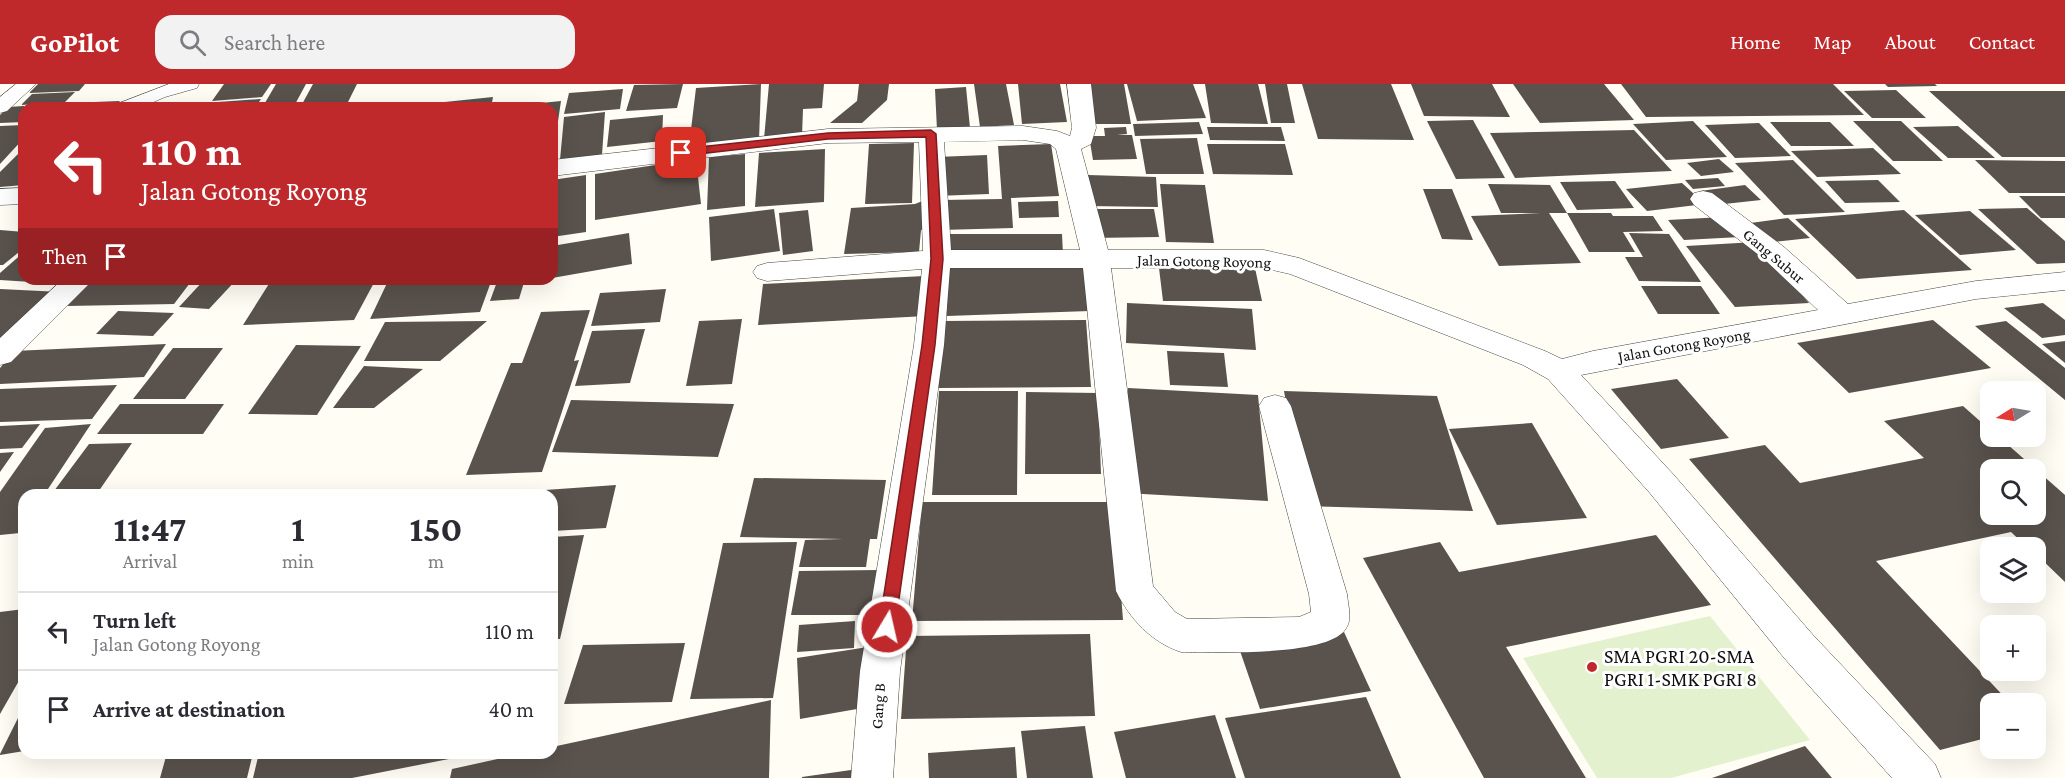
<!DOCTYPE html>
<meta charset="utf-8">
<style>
body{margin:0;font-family:"Crimson Pro",serif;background:#f2f2f3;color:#2b2b33;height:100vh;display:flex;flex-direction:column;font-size:22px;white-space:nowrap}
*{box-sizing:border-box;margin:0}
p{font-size:20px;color:#7c7c81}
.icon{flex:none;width:33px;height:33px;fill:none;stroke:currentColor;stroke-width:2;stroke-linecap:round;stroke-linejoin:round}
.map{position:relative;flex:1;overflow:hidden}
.details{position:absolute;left:18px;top:405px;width:540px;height:270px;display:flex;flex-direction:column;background:#fff;border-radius:18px;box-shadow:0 6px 24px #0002}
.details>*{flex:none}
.guide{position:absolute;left:18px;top:18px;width:540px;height:183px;border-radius:18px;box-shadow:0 6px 24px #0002;background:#c0292c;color:#fff;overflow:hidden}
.needle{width:39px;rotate:259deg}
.tools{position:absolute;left:1980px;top:297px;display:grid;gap:12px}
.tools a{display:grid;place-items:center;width:66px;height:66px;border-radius:12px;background:#fff;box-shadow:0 6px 24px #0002;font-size:30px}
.pin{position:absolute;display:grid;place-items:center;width:51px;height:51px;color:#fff;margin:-26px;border-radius:12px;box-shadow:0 3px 9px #0006}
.me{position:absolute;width:66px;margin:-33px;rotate:9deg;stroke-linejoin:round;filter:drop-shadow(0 0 4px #0008)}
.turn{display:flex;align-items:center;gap:21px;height:126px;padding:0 24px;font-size:27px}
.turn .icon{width:78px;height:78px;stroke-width:2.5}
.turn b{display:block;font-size:42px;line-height:51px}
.then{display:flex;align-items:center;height:57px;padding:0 24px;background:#0003;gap:12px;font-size:22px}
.eta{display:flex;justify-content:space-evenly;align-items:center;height:102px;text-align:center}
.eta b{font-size:36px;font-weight:700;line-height:42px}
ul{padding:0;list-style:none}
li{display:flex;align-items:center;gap:18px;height:78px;padding:0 24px;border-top:2px solid #e1e1e2}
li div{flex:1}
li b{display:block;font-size:22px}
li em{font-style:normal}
header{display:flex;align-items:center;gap:36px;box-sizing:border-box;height:84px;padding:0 30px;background:#c0292c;color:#fff}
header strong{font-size:28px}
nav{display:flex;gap:33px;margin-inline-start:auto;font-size:21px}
.search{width:420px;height:54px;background:#f2f2f3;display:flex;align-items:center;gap:15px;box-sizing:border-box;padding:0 21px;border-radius:18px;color:#7c7c81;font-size:22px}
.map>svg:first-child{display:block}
</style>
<header>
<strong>GoPilot</strong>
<div class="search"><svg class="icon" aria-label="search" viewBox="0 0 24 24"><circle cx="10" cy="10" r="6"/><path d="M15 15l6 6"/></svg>Search here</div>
<nav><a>Home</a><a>Map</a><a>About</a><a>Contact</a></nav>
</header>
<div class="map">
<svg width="2065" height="694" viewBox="0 0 2065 694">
<rect width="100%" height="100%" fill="#fffdf4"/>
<path fill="#e4f1cf" d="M 1710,532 L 1810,656 L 1671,694 L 1597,694 L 1523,574 Z"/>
<path fill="#59524d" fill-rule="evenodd" d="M 38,0 L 85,0 L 79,7 L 29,9 Z
M 224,0 L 271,0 L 262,13 L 212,17 Z
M 276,0 L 306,0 L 293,24 L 262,24 Z
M 313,0 L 357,0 L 346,22 L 300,24 Z
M 683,0 L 677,24 L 626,27 L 634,1 Z
M 761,0 L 759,56 L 689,62 L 696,4 Z
M 769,0 L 824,0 L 822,24 L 803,25 L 802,52 L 764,55 Z
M 859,0 L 889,0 L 887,16 L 862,39 L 830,39 L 857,17 Z
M 974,0 L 1006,0 L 1014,41 L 980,43 Z
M 1018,0 L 1060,0 L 1067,38 L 1022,40 Z
M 1081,0 L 1124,0 L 1131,40 L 1085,40 Z
M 1127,0 L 1193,0 L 1206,34 L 1137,37 Z
M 1205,0 L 1258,0 L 1268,40 L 1211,39 Z
M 1265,0 L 1287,0 L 1295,39 L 1271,39 Z
M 1302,0 L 1391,0 L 1414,56 L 1318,55 Z
M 1411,0 L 1492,0 L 1510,33 L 1424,32 Z
M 1513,0 L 1604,0 L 1634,36 L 1540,39 Z
M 1621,0 L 1833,0 L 1864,31 L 1646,33 Z
M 1885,0 L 1935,0 L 1937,2 L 1888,3 Z
M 966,3 L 970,44 L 937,46 L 935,5 Z
M 623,5 L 620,25 L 564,30 L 569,9 Z
M 1896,6 L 1926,34 L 1872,34 L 1844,7 Z
M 1929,7 L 2065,7 L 2065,73 L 2002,73 Z
M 75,8 L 65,18 L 21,21 L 32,10 Z
M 493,13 L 491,24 L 406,24 L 406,22 Z
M 261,15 L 255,24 L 200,24 L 204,19 Z
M 120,17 L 113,24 L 63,24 L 68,19 Z
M 561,17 L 557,44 L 552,45 L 552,24 L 510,24 L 511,22 Z
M 60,20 L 57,24 L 27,24 L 27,22 Z
M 24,22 L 24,38 L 0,39 L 0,31 L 8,23 Z
M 605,28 L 602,71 L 560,76 L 564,33 Z
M 663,31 L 662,57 L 607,63 L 610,36 Z
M 1473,36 L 1505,94 L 1456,95 L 1427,37 Z
M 1693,37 L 1727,73 L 1666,76 L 1633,40 Z
M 1853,37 L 1901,37 L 1943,77 L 1893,77 Z
M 1199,38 L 1203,50 L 1135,52 L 1133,40 Z
M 1770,38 L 1830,38 L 1854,62 L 1791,62 Z
M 1759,39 L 1791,72 L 1735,74 L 1705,41 Z
M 24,41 L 24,54 L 0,80 L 0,42 Z
M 1958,42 L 1995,74 L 1948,74 L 1913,43 Z
M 1126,43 L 1127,50 L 1117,51 L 1132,51 L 1137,75 L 1093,76 L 1089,52 L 1105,52 L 1104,44 Z
M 1207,43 L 1281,43 L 1285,57 L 1210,56 Z
M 1634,46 L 1672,87 L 1515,94 L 1490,49 Z
M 1197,54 L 1204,90 L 1146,90 L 1140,55 Z
M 914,59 L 912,119 L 865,120 L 869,60 Z
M 1051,60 L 1059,112 L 1011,114 L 1013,144 L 941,146 L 942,116 L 1002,115 L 998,62 Z
M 1207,60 L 1285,60 L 1293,91 L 1213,90 Z
M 24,64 L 24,101 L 0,103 L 0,88 Z
M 1873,64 L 1901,90 L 1817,93 L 1791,67 Z
M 825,65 L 824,118 L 755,123 L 759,69 Z
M 745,70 L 745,122 L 707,126 L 709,73 Z
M 987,71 L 989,110 L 936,112 L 936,73 Z
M 696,75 L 701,120 L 595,136 L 595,90 Z
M 1719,75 L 1734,88 L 1701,92 L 1687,79 Z
M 1793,76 L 1845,128 L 1784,131 L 1735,79 Z
M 1975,76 L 2065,77 L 2065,109 L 2009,109 Z
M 586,91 L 586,148 L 552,153 L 552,96 Z
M 1088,91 L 1156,93 L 1158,123 L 1088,122 Z
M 1718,94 L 1725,102 L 1693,105 L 1685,96 Z
M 1878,96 L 1900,118 L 1845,119 L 1825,97 Z
M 1615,97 L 1634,124 L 1577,126 L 1560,98 Z
M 1682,99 L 1705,120 L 1647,127 L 1626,105 Z
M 1160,100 L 1205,101 L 1214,159 L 1166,158 Z
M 1488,100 L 1550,101 L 1567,129 L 1549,129 L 1581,179 L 1499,182 L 1471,132 L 1541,129 L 1501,129 Z
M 1745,101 L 1761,116 L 1715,121 L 1700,107 Z
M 1423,105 L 1452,105 L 1473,156 L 1442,155 Z
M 2019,112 L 2065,112 L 2065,134 L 2041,134 Z
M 925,116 L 932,144 L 921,146 L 919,168 L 844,170 L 851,124 L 915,120 Z
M 1058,117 L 1059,133 L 1019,134 L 1018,118 Z
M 2027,124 L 2065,157 L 2065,179 L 2037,180 L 1978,125 Z
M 774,125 L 780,167 L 711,177 L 709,133 Z
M 1089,125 L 1154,125 L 1159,153 L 1092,154 Z
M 808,126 L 813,167 L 783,171 L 779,129 Z
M 1904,126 L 1972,186 L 1857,195 L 1795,135 Z
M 1970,127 L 2016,166 L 1960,171 L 1915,131 Z
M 1567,129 L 1611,129 L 1613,132 L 1653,132 L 1663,147 L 1623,148 L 1635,168 L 1589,168 Z
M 1723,133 L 1740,153 L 1684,156 L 1668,136 Z
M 1788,134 L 1810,154 L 1764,159 L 1743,140 Z
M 0,146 L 24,148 L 24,164 L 3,181 L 0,181 Z
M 629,149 L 632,180 L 552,194 L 552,162 Z
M 1629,149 L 1669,150 L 1701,198 L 1639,197 L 1625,173 L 1643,173 Z
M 942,150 L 1062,150 L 1063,171 L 940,171 Z
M 1756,158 L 1809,219 L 1735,223 L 1686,162 Z
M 24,168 L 24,195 L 69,195 L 63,200 L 0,196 L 0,189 Z
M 1084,178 L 1090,227 L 947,232 L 947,182 Z
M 1159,184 L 1255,184 L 1262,217 L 1163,217 Z
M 925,192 L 926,232 L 758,241 L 763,200 Z
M 90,195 L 193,195 L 174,220 L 66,222 Z
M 205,195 L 237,195 L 209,225 L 179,223 Z
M 272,195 L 376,195 L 354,236 L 243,241 Z
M 389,195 L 492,195 L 480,228 L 370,235 Z
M 498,195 L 525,195 L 519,215 L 490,217 Z
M 1641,202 L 1701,202 L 1720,230 L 1658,230 Z
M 0,205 L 61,208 L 0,266 Z
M 666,205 L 660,238 L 591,242 L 600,209 Z
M 1127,219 L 1252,225 L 1256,266 L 1126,259 Z
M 2043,219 L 2065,236 L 2065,251 L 2042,254 L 2004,224 Z
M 590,226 L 574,277 L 579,276 L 542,388 L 466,391 L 511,279 L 522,279 L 541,228 Z
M 118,227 L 174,229 L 153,252 L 96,250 Z
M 742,235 L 732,300 L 686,302 L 699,237 Z
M 1086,236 L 1091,303 L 936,304 L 941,237 Z
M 1933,236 L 1991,284 L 1849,309 L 1797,259 Z
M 487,237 L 440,277 L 364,277 L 385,238 Z
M 2006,237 L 2065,284 L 2065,316 L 1975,242 Z
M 645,245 L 630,299 L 575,302 L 592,247 Z
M 2065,257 L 2065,279 L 2042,260 Z
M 166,260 L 144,293 L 0,300 L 0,284 L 14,267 Z
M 296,261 L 361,262 L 317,331 L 248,330 Z
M 173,264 L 223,264 L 185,315 L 133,315 Z
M 1167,267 L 1224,269 L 1228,303 L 1170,301 Z
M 364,282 L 423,285 L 374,324 L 333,324 Z
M 1677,295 L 1729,354 L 1661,365 L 1611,305 Z
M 117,301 L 92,335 L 0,338 L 0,305 Z
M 1128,304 L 1258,311 L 1268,417 L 1125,409 Z
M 939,307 L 1018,307 L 1017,411 L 932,411 Z
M 1284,307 L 1437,312 L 1473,427 L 1304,422 Z
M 1026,308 L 1098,309 L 1101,390 L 1025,390 Z
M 571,316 L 734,320 L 718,373 L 552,368 Z
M 120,320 L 224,320 L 203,350 L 97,350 Z
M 1963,322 L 1990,346 L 1990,352 L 1998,352 L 2065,411 L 2065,498 L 2036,470 L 2036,464 L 2028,464 L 2011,448 L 1876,477 L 2011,620 L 1990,620 L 1990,653 L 1940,666 L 1689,375 L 1765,361 L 1800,399 L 1924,374 L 1884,337 ZM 1990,386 L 2036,386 L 2036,430 L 1990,430 Z
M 1532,339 L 1587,434 L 1497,441 L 1449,345 Z
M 40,340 L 22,364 L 0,365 L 0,342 Z
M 91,340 L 44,411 L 24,411 L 24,442 L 20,449 L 0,451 L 0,408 L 45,344 Z
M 132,359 L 96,411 L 51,411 L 89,360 Z
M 14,368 L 0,388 L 0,369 Z
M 754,394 L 886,396 L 877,455 L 870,455 L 866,483 L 799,483 L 805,456 L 843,455 L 740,453 Z
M 616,401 L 606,444 L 552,447 L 552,411 L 530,411 L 531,407 Z
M 922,418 L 1114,418 L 1123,536 L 912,537 Z
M 584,451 L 560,555 L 552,555 L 552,453 Z
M 1656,451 L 1711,521 L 1506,563 L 1586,694 L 1484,694 L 1363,474 L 1440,458 L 1459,488 Z
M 797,458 L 773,614 L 690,615 L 723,459 Z
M 878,486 L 874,531 L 791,531 L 799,487 Z
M 24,525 L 24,588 L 0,630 L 0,528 Z
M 855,537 L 854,564 L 797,568 L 799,541 Z
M 1344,548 L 1371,607 L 1260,625 L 1239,564 Z
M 1090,550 L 1095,632 L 901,635 L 907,552 Z
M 685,559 L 672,618 L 564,620 L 583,561 Z
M 868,563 L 874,622 L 800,635 L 797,574 Z
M 1366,613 L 1401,694 L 1245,694 L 1225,634 Z
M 771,616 L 769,694 L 450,694 L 452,685 L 525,669 L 552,669 L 552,663 Z
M 24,622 L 24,667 L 0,671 L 0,670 Z
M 1215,631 L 1236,694 L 1126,694 L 1114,648 Z
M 1085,642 L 1093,694 L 1027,694 L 1021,647 Z
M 1805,662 L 1832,694 L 1712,694 Z
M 1015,663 L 1017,694 L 929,694 L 928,669 Z
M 167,669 L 253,669 L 247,694 L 160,694 Z
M 259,669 L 455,669 L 454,674 L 352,694 L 253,694 Z
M 858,685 L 858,694 L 802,694 L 802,693 Z"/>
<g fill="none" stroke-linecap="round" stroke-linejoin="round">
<g stroke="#434343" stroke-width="1">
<path id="service" d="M 16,0 L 36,0 L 7,27 L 0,29 L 0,13 Z
M 169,0 L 199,0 L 197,4 L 165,13 L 140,24 L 114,24 L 117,20 Z"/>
</g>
<g stroke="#434343" stroke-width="1">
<path id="minor" d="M 1067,0 L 1091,0 L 1096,44 L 1091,60 L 1081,65 L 1108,166 L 1264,166 L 1299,174 L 1545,267 L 1562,275 L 1593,267 L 1818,226 L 1764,175 L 1694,121 L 1690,115 L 1694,109 L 1703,107 L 1712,109 L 1784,163 L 1848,220 L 1976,197 L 2065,188 L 2065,206 L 1976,215 L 1581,291 L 1673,390 L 1813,551 L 1935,680 L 1941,694 L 1892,694 L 1785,575 L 1649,408 L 1548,295 L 1523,281 L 1290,190 L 1264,184 L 1111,184 L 1153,502 L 1175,528 L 1187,535 L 1299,533 L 1311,528 L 1309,510 L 1259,322 L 1264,314 L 1275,311 L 1286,314 L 1291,322 L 1347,510 C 1348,522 1353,536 1345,546 C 1325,573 1215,568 1181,568 C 1151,558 1130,535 1116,507 L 1083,184 L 950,184 L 944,261 L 900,587 L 893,694 L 851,694 L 860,587 L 914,261 L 922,185 L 767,197 L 757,194 L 753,188 L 757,182 L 767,179 L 923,167 L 919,58 L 828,59 L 552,92 L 552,76 L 828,45 L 1023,42 L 1057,47 L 1070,52 L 1072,44 ZM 1023,56 L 1050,60 L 1056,65 L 1080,166 L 951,166 L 944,58 Z
M 24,104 L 24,120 L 0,121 L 0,105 Z
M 63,195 L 94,195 L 11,278 L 0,281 L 0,254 Z"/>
</g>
<use href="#service" fill="#fff" fill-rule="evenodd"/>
<use href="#minor" fill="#fff" fill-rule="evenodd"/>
</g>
<path fill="#c0292c" stroke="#7d1b1d" stroke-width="1.5" d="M 931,46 L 936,50 L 943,175 L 935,261 L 895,543 L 893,548 L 887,550 L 881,548 L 879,543 L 922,261 L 931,175 L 926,53 L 828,55 L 681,72 L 676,69 L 681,65 L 828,49 Z"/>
<circle fill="#c0292c" stroke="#fff" stroke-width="2" cx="1592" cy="583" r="6"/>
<g text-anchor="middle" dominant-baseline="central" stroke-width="6" stroke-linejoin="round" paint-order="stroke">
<g font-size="16" fill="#101010" stroke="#fff">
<text transform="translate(1774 172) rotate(40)">Gang Subur</text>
<text transform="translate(1204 177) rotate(1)">Jalan Gotong Royong</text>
<text transform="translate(1684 261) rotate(-10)">Jalan Gotong Royong</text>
<text transform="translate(878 622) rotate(-86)">Gang B</text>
</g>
<g font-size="20" fill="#101010" stroke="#fff" text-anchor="start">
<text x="1604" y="572">SMA PGRI 20-SMA<tspan x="1604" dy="23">PGRI 1-SMK PGRI 8</tspan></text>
</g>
</g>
</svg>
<div class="tools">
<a><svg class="needle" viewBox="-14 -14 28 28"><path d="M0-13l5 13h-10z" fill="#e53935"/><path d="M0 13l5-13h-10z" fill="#7c7c81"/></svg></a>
<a><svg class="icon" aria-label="search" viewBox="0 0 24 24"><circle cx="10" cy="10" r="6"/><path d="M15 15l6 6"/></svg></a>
<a><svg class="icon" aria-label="layers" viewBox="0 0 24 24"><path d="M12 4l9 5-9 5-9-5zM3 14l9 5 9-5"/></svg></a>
<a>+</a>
<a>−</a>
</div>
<div class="pin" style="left:681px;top:69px;background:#d93025"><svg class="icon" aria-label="arrive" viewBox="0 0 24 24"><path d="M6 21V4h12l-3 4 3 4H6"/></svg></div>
<svg class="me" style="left:887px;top:543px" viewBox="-20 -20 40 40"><circle r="17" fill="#c0292c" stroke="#fff" stroke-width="3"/><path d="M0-11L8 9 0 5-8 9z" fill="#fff"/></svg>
<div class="guide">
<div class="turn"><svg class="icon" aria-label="left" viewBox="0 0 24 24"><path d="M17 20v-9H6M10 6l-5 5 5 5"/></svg><div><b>110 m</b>Jalan Gotong Royong</div></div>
<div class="then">Then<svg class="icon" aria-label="arrive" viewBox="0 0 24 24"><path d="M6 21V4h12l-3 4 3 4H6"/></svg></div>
</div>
<section class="details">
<div class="eta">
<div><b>11:47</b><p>Arrival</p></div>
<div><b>1</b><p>min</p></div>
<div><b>150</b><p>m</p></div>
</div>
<ul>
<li><svg class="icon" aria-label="left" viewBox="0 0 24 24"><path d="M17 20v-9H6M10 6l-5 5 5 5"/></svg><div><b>Turn left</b><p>Jalan Gotong Royong</p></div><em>110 m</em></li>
<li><svg class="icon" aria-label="arrive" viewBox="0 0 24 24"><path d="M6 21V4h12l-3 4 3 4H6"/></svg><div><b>Arrive at destination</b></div><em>40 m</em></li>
</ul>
</section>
</div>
